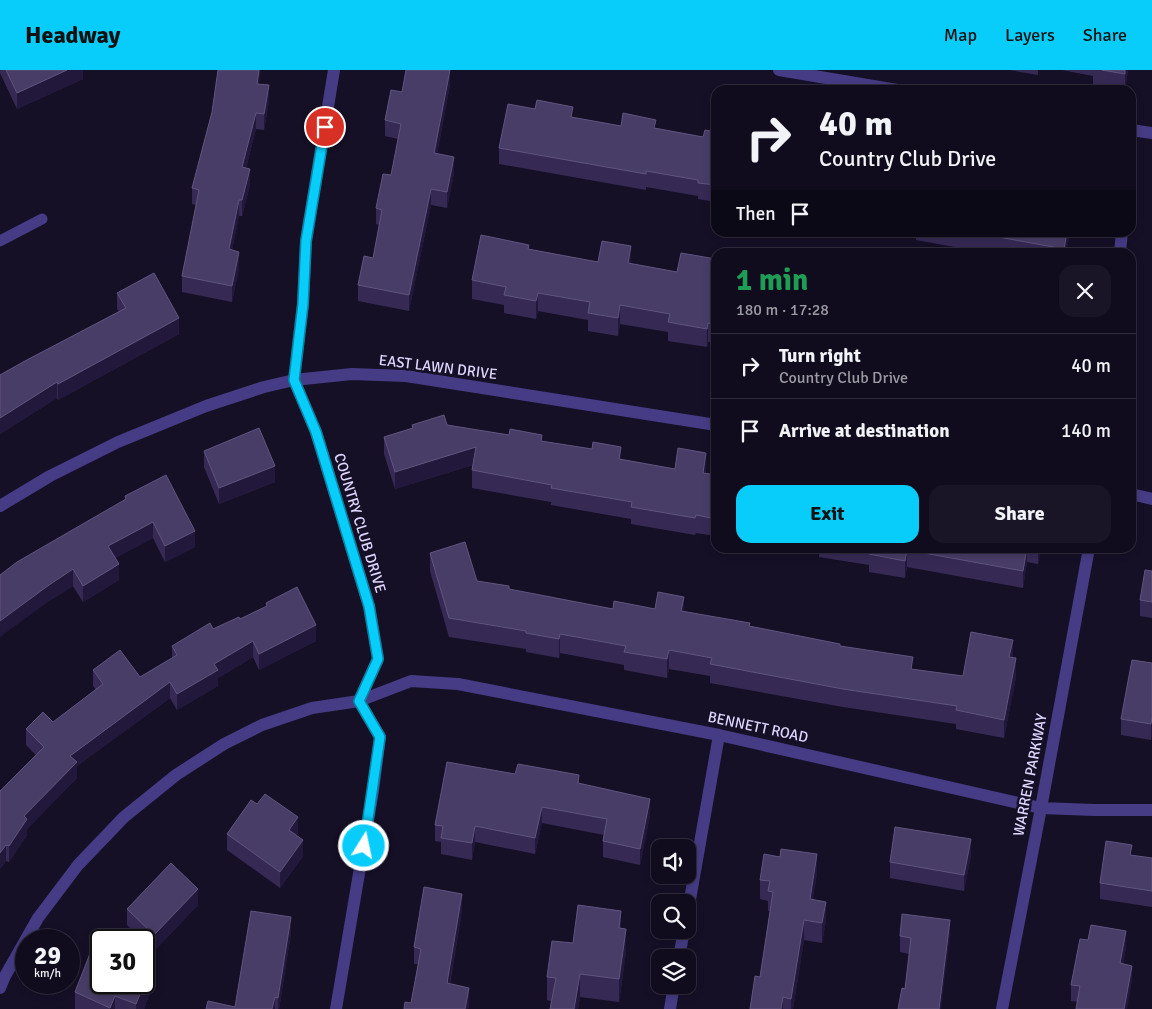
<!DOCTYPE html>
<meta charset="utf-8">
<style>
body{margin:0;font-family:Signika,sans-serif;background:#191526;color:#f1f3f6;height:100vh;display:flex;flex-direction:column;font-size:19px;white-space:nowrap}
*{box-sizing:border-box;margin:0}
p{font-size:16px;color:#9c9ba4}
.icon{flex:none;width:28px;height:28px;fill:none;stroke:currentColor;stroke-width:2;stroke-linecap:round;stroke-linejoin:round}
.map{position:relative;flex:1;overflow:hidden}
.panel{position:absolute;left:711px;top:178px;width:425px;height:305px;display:flex;flex-direction:column;background:#100c1d;border-radius:15px;box-shadow:0 2px 8px #0003,0 0 0 1px #302c3b}
.panel>*{flex:none}
.banner{position:absolute;left:711px;top:15px;width:425px;height:152px;border-radius:15px;box-shadow:0 2px 8px #0003,0 0 0 1px #302c3b;background:#100c1d;color:#f1f3f6;overflow:hidden}
.buttons{position:absolute;left:651px;top:769px;display:grid;gap:10px}
.buttons a{display:grid;place-items:center;width:45px;height:45px;border-radius:10px;background:#100c1d;box-shadow:0 2px 8px #0003,0 0 0 1px #302c3b;font-size:25px}
.speed{position:absolute;left:15px;top:859px;display:flex;gap:10px;font-size:25px;font-weight:700;text-align:center}
.speed>*{display:grid;place-content:center;width:65px;height:65px;border-radius:50%;background:#100c1d;box-shadow:0 2px 8px #0003,0 0 0 1px #302c3b;line-height:1}
.speed small{font-size:12px;font-weight:400}
.speed .limit{border:2px solid #111;border-radius:8px;background:#fff;color:#111}
.pin{position:absolute;display:grid;place-items:center;width:42px;height:42px;color:#fff;margin:-21px;border:2px solid #fff;border-radius:50%;box-shadow:0 1px 5px #0007}
.me{position:absolute;width:55px;margin:-28px;rotate:10deg;stroke-linejoin:round;filter:drop-shadow(0 0 4px #0008)}
.turn{display:flex;align-items:center;gap:18px;height:105px;padding:0 25px;font-size:22px}
.turn .icon{width:65px;height:65px;stroke-width:2.5}
.turn b{display:block;font-size:35px;line-height:42px}
.then{display:flex;align-items:center;height:48px;padding:0 25px;background:#0003;gap:10px;font-size:19px}
.round{display:grid;place-items:center;flex:none;width:52px;height:52px;border-radius:15px;background:#191526}
.headline{display:flex;align-items:center;justify-content:space-between;height:85px;padding:0 25px}
h1{font-size:30px;font-weight:700;line-height:38px;color:#1e9e55}
.cta{display:flex;gap:10px;margin-top:auto;padding:10px 25px}
.cta a{flex:1;height:58px;border-radius:15px;background:#08cdfa;color:#111;font-size:20px;font-weight:700;line-height:58px;text-align:center}
.cta a+a{background:#191526;color:#f1f3f6}
ul{padding:0;list-style:none}
li{display:flex;align-items:center;gap:15px;height:65px;padding:0 25px;border-top:1px solid #302c3b}
li div{flex:1}
li b{display:block;font-size:19px}
li em{font-style:normal}
header{display:flex;align-items:center;gap:30px;box-sizing:border-box;height:70px;padding:0 25px;background:#08cdfa;color:#111}
header strong{font-size:24px}
nav{display:flex;gap:28px;margin-inline-start:auto;font-size:18px}
.map>svg:first-child{display:block}
</style>
<header>
<strong>Headway</strong>
<nav><a>Map</a><a>Layers</a><a>Share</a></nav>
</header>
<div class="map">
<svg width="1152" height="939" viewBox="0 0 1152 939">
<rect width="100%" height="100%" fill="#161027"/>
<g fill="none" stroke-linecap="round" stroke-linejoin="round">
<path stroke="#453c85" stroke-width="11" d="M 0,171 L 42,149"/>
<path stroke="#453c85" stroke-width="12" d="M 334,0 L 306,171 L 303,234 L 294,310 L 316,362 L 369,536 L 378,589 L 359,631 L 380,667 L 373,721 L 336,939
M 779,0 L 897,20
M 1131,60 L 1152,63
M 1120,182 L 1122,162
M 1131,424 L 1152,429
M 0,436 L 50,406 L 118,372 L 206,336 L 264,317 L 294,310 L 352,304 L 406,306 L 716,355
M 688,841 L 719,665
M 679,888 L 684,860
M 0,918 L 5,906 L 38,848 L 78,795 L 124,747 L 176,705 L 224,674 L 262,655 L 312,638 L 359,631 L 411,611 L 458,614 L 719,665 L 1041,738 L 1094,740 L 1152,740
M 670,939 L 674,915
M 1002,939 L 1041,738 L 1089,478"/>
</g>
<path fill="#362a55" d="M 0,0 L 83,0 L 83,9 L 17,39 L 0,3 Z
M 1009,0 L 1038,0 L 1038,5 Z
M 1062,0 L 1128,0 L 1125,20 L 1093,14 L 1093,6 Z
M 259,14 L 269,31 L 264,60 L 256,59 L 246,98 L 250,115 L 242,146 L 239,146 L 232,180 L 239,198 L 232,232 L 182,222 L 182,206 L 196,135 L 192,134 L 192,118 L 212,42 Z
M 450,15 L 437,84 L 454,103 L 447,138 L 431,135 L 409,241 L 358,231 L 358,215 L 373,188 L 380,155 L 376,154 L 376,138 L 391,105 L 398,69 L 385,66 L 385,50 L 402,22 Z
M 535,39 L 573,47 L 621,56 L 656,58 L 703,67 L 716,62 L 716,132 L 698,129 L 698,126 L 646,117 L 646,120 L 499,94 L 499,78 Z
M 904,162 L 1070,162 L 1066,182 L 996,182 L 982,180 L 982,182 L 916,170 L 916,165 Z
M 529,179 L 598,192 L 631,194 L 677,202 L 716,189 L 716,273 L 708,272 L 707,277 L 668,271 L 668,262 L 620,254 L 618,266 L 588,261 L 588,250 L 538,241 L 536,249 L 504,243 L 504,235 L 472,229 L 472,210 Z
M 117,223 L 179,264 L 58,330 L 57,328 L 0,364 L 0,305 L 119,241 L 117,239 Z
M 412,355 L 447,355 L 542,371 L 621,389 L 675,399 L 706,400 L 706,403 L 716,405 L 716,466 L 696,463 L 695,465 L 631,454 L 631,449 L 551,435 L 551,432 L 472,418 L 472,400 L 473,395 L 395,419 L 384,384 L 384,367 L 412,358 Z
M 204,381 L 275,412 L 219,434 L 204,397 Z
M 125,426 L 195,477 L 165,492 L 153,468 L 115,488 L 119,510 L 83,532 L 73,516 L 49,531 L 125,429 Z
M 819,478 L 1041,478 L 1038,494 L 1027,492 L 1023,518 L 907,497 L 905,508 L 869,502 L 869,495 L 819,487 Z
M 430,483 L 477,511 L 509,520 L 613,539 L 655,539 L 684,541 L 840,576 L 913,600 L 963,606 L 1013,587 L 1016,607 L 1004,668 L 956,659 L 956,654 L 843,637 L 710,613 L 710,606 L 669,599 L 667,608 L 624,600 L 624,595 L 560,583 L 559,588 L 526,582 L 526,579 L 449,567 L 430,501 Z
M 1152,501 L 1152,548 L 1140,546 L 1140,530 Z
M 266,533 L 316,571 L 259,600 L 253,587 L 218,608 L 218,616 L 177,640 L 170,628 L 77,696 L 77,708 L 27,759 L 27,765 L 9,792 L 6,791 L 0,799 L 0,721 L 36,685 L 26,675 L 26,659 L 53,652 L 96,620 L 93,616 L 93,600 L 140,607 L 172,588 L 172,576 L 240,549 L 266,537 Z
M 1152,593 L 1152,663 L 1151,670 L 1121,665 L 1121,649 Z
M 515,704 L 579,713 L 650,745 L 640,795 L 603,787 L 603,771 L 604,765 L 542,753 L 535,784 L 475,772 L 472,790 L 441,784 L 441,772 L 435,771 L 435,755 Z
M 298,763 L 296,766 L 303,786 L 280,818 L 227,780 L 227,764 Z
M 971,785 L 964,821 L 890,808 L 890,792 Z
M 1132,785 L 1152,788 L 1152,837 L 1100,829 L 1100,813 Z
M 817,804 L 812,830 L 826,851 L 822,873 L 804,870 L 793,939 L 750,939 L 760,907 L 770,841 L 768,841 L 768,831 L 760,829 L 760,810 Z
M 198,835 L 154,881 L 144,872 L 144,870 L 142,870 L 127,855 L 127,839 Z
M 462,840 L 450,914 L 469,934 L 468,939 L 404,939 L 411,933 L 418,894 L 414,894 L 414,877 Z
M 621,858 L 626,882 L 619,932 L 580,927 L 578,939 L 550,939 L 551,931 L 547,930 L 547,907 L 573,873 Z
M 291,863 L 279,939 L 206,939 L 235,937 Z
M 900,866 L 950,866 L 905,919 L 909,884 L 900,882 Z
M 1126,877 L 1123,894 L 1132,912 L 1078,932 L 1071,931 L 1071,915 Z
M 75,922 L 149,925 L 144,939 L 75,939 Z"/>
<path fill="#21183b" d="M 67,0 L 83,0 L 83,9 L 17,39 L 17,23 Z
M 259,0 L 261,0 L 257,30 L 257,14 Z
M 450,0 L 450,15 L 434,99 L 434,83 Z
M 1125,0 L 1128,0 L 1125,20 Z
M 269,15 L 269,31 L 264,60 L 264,44 Z
M 256,43 L 256,59 L 242,113 L 242,97 Z
M 454,87 L 454,103 L 447,138 L 447,122 Z
M 250,99 L 250,115 L 242,146 L 242,130 Z
M 431,119 L 431,135 L 409,241 L 409,225 Z
M 239,130 L 239,146 L 229,195 L 229,179 Z
M 1067,162 L 1070,162 L 1066,182 L 1064,182 Z
M 631,176 L 631,195 L 628,193 Z
M 239,182 L 239,198 L 232,232 L 232,216 Z
M 538,223 L 538,241 L 536,249 L 536,231 Z
M 620,235 L 620,254 L 618,266 L 618,248 Z
M 179,248 L 179,264 L 58,330 L 58,314 Z
M 708,253 L 708,272 L 707,277 L 707,259 Z
M 57,312 L 57,328 L 0,364 L 0,348 Z
M 476,377 L 476,394 L 395,419 L 395,402 Z
M 621,377 L 621,394 L 619,389 Z
M 706,383 L 706,400 L 703,420 L 703,403 Z
M 275,396 L 275,412 L 219,434 L 219,418 Z
M 153,452 L 153,468 L 108,492 L 108,476 Z
M 195,461 L 195,477 L 165,492 L 165,476 Z
M 1027,478 L 1027,492 L 1023,518 L 1023,501 Z
M 1038,478 L 1041,478 L 1038,494 Z
M 907,480 L 907,497 L 905,508 L 905,491 Z
M 119,494 L 119,510 L 83,532 L 83,516 Z
M 73,499 L 73,516 L 49,531 L 0,567 L 0,551 L 49,515 Z
M 684,527 L 684,545 L 681,541 Z
M 316,555 L 316,571 L 259,600 L 259,584 Z
M 560,564 L 560,583 L 559,588 L 559,569 Z
M 1013,570 L 1013,588 L 1009,587 Z
M 253,571 L 253,587 L 218,608 L 218,616 L 177,640 L 177,624 L 214,594 Z
M 669,580 L 669,599 L 667,608 L 667,589 Z
M 1016,588 L 1016,607 L 1004,668 L 1004,650 Z
M 170,612 L 170,628 L 77,696 L 77,708 L 27,759 L 27,765 L 9,792 L 9,776 L 24,746 L 70,686 Z
M 1152,647 L 1152,663 L 1151,670 L 1151,654 Z
M 650,729 L 650,745 L 640,795 L 640,779 Z
M 542,737 L 542,753 L 535,784 L 535,768 Z
M 298,747 L 298,763 L 289,776 L 289,760 Z
M 475,756 L 475,772 L 472,790 L 472,773 Z
M 971,769 L 971,785 L 964,821 L 964,805 Z
M 303,770 L 303,786 L 280,818 L 280,802 Z
M 6,775 L 6,791 L 0,799 L 0,783 Z
M 817,784 L 817,804 L 810,849 L 810,829 Z
M 198,819 L 198,835 L 154,881 L 154,865 Z
M 462,824 L 462,840 L 447,929 L 447,913 Z
M 826,832 L 826,851 L 822,873 L 822,853 Z
M 621,841 L 621,864 L 619,858 Z
M 291,847 L 291,863 L 279,939 L 278,939 L 278,928 Z
M 804,850 L 804,870 L 793,939 L 791,939 L 791,929 Z
M 950,850 L 950,866 L 941,939 L 939,939 Z
M 626,859 L 626,882 L 619,932 L 619,909 Z
M 1126,861 L 1126,877 L 1120,910 L 1120,893 Z
M 1132,896 L 1132,912 L 1127,939 L 1124,939 Z
M 149,902 L 149,925 L 144,939 L 136,939 L 136,934 Z
M 580,904 L 580,927 L 578,939 L 574,939 Z
M 469,918 L 469,934 L 468,939 L 465,939 Z
M 115,926 L 115,939 L 110,939 L 110,938 Z
M 275,927 L 275,939 L 272,939 Z
M 783,927 L 783,939 L 781,939 Z"/>
<path fill="#483d67" stroke="#60557f" d="M 6,0 L 67,0 L 17,23 Z
M 218,0 L 259,0 L 257,14 L 269,15 L 264,44 L 256,43 L 242,97 L 250,99 L 242,130 L 239,130 L 229,179 L 239,182 L 232,216 L 182,206 L 199,120 L 192,118 L 212,42 Z
M 406,0 L 450,0 L 434,83 L 454,87 L 447,122 L 431,119 L 409,225 L 358,215 L 364,186 L 373,188 L 382,140 L 376,138 L 383,104 L 391,105 L 401,54 L 385,50 L 391,20 L 402,22 Z
M 1102,0 L 1125,0 L 1125,4 Z
M 537,30 L 573,37 L 571,47 L 621,56 L 623,43 L 656,50 L 654,58 L 703,67 L 705,60 L 716,62 L 716,115 L 698,113 L 698,110 L 646,101 L 646,104 L 499,78 L 508,34 L 535,39 Z
M 963,162 L 1067,162 L 1064,179 L 982,164 L 982,166 Z
M 481,165 L 529,175 L 528,179 L 598,192 L 602,171 L 631,176 L 628,193 L 677,202 L 681,183 L 716,189 L 716,255 L 708,253 L 707,259 L 668,252 L 670,244 L 620,235 L 618,248 L 588,243 L 590,232 L 538,223 L 536,231 L 504,225 L 506,217 L 472,210 Z
M 154,203 L 179,248 L 58,314 L 57,312 L 0,348 L 0,305 L 23,292 L 126,238 L 117,223 Z
M 444,345 L 447,355 L 509,365 L 510,359 L 542,365 L 541,371 L 592,379 L 593,372 L 621,377 L 619,389 L 675,399 L 678,378 L 706,383 L 703,403 L 716,405 L 716,449 L 696,445 L 695,448 L 631,437 L 632,432 L 551,418 L 552,415 L 472,400 L 476,377 L 395,402 L 384,367 L 413,358 L 412,355 Z
M 259,358 L 275,396 L 219,418 L 204,381 Z
M 166,405 L 195,461 L 165,476 L 153,452 L 108,476 L 119,494 L 83,516 L 73,499 L 49,515 L 0,551 L 0,505 L 17,492 L 126,429 L 125,426 Z
M 465,472 L 477,511 L 509,516 L 509,519 L 613,539 L 614,531 L 655,539 L 658,522 L 684,527 L 681,541 L 750,553 L 749,556 L 840,574 L 840,576 L 913,587 L 911,599 L 963,606 L 971,562 L 1013,570 L 1009,587 L 1016,588 L 1004,650 L 956,640 L 957,636 L 843,619 L 710,594 L 712,588 L 669,580 L 667,589 L 624,582 L 626,576 L 560,564 L 559,569 L 526,563 L 526,561 L 449,548 L 430,483 Z
M 864,478 L 1027,478 L 1023,501 L 907,480 L 905,491 L 869,484 L 870,478 Z
M 1145,500 L 1152,501 L 1152,532 L 1140,530 Z
M 297,517 L 316,555 L 259,584 L 253,571 L 214,594 L 218,600 L 177,624 L 170,612 L 70,686 L 77,692 L 24,746 L 27,749 L 9,776 L 6,775 L 0,783 L 0,721 L 44,677 L 26,659 L 43,642 L 53,652 L 103,614 L 93,600 L 120,580 L 140,607 L 177,585 L 172,576 L 210,553 L 213,559 L 239,547 L 240,549 L 267,536 L 266,533 Z
M 1132,590 L 1152,593 L 1152,647 L 1151,654 L 1121,649 Z
M 447,692 L 515,704 L 518,694 L 579,705 L 578,713 L 650,729 L 640,779 L 603,771 L 607,749 L 542,737 L 535,768 L 475,756 L 472,773 L 441,768 L 443,756 L 435,755 Z
M 265,724 L 298,747 L 289,760 L 303,770 L 280,802 L 227,764 L 251,730 L 257,734 Z
M 895,757 L 971,769 L 964,805 L 890,792 Z
M 1106,771 L 1132,775 L 1130,785 L 1152,788 L 1152,821 L 1100,813 Z
M 781,779 L 817,784 L 810,829 L 826,832 L 822,853 L 804,850 L 791,929 L 783,927 L 781,939 L 750,939 L 755,906 L 760,907 L 773,822 L 768,821 L 770,811 L 760,810 L 764,784 L 780,787 Z
M 171,793 L 198,819 L 154,865 L 127,839 Z
M 424,817 L 462,824 L 447,913 L 469,918 L 465,939 L 404,939 L 405,932 L 411,933 L 421,879 L 414,877 Z
M 578,835 L 621,841 L 619,858 L 626,859 L 619,909 L 580,904 L 574,939 L 550,939 L 556,908 L 547,907 L 552,871 L 573,873 Z
M 251,841 L 291,847 L 278,928 L 275,927 L 272,939 L 206,939 L 208,931 L 235,937 Z
M 902,844 L 950,850 L 939,939 L 898,939 L 902,918 L 905,919 L 911,868 L 900,866 Z
M 1091,855 L 1126,861 L 1120,893 L 1132,896 L 1124,939 L 1076,939 L 1080,916 L 1071,915 L 1080,869 L 1088,870 Z
M 96,868 L 101,870 L 101,912 L 144,912 L 144,900 L 149,902 L 136,934 L 115,926 L 110,938 L 75,922 Z"/>
<g fill="none" stroke-linecap="round" stroke-linejoin="round">
<g stroke="#0585a2" stroke-width="12">
<path id="route" d="M 325,57 L 306,171 L 303,234 L 294,310 L 316,362 L 369,536 L 378,589 L 359,631 L 380,667 L 364,776"/>
</g>
<use href="#route" stroke="#08cdfa" stroke-width="9"/>
</g>
<g text-anchor="middle" dominant-baseline="central" stroke-width="5" stroke-linejoin="round" paint-order="stroke">
<g font-size="15" fill="#dfd7fe" stroke="#161027">
<text transform="translate(438 297) rotate(7)">EAST LAWN DRIVE</text>
<text transform="translate(360 453) rotate(73)">COUNTRY CLUB DRIVE</text>
<text transform="translate(758 657) rotate(12)">BENNETT ROAD</text>
<text transform="translate(1030 705) rotate(-79)">WARREN PARKWAY</text>
</g>
</g>
</svg>
<div class="buttons">
<a><svg class="icon" aria-label="sound" viewBox="0 0 24 24"><path d="M4 9h4l5-4v14l-5-4H4zM17 9q2 3 0 6"/></svg></a>
<a><svg class="icon" aria-label="search" viewBox="0 0 24 24"><circle cx="10" cy="10" r="6"/><path d="M15 15l6 6"/></svg></a>
<a><svg class="icon" aria-label="layers" viewBox="0 0 24 24"><path d="M12 4l9 5-9 5-9-5zM3 14l9 5 9-5"/></svg></a>
</div>
<div class="speed"><div>29<small>km/h</small></div><div class="limit">30</div></div>
<div class="pin" style="left:325px;top:57px;background:#d93025"><svg class="icon" aria-label="arrive" viewBox="0 0 24 24"><path d="M6 21V4h12l-3 4 3 4H6"/></svg></div>
<svg class="me" style="left:364px;top:776px" viewBox="-20 -20 40 40"><circle r="17" fill="#08cdfa" stroke="#fff" stroke-width="3"/><path d="M0-11L8 9 0 5-8 9z" fill="#fff"/></svg>
<div class="banner">
<div class="turn"><svg class="icon" aria-label="right" viewBox="0 0 24 24"><path d="M7 20v-9h11M14 6l5 5-5 5"/></svg><div><b>40 m</b>Country Club Drive</div></div>
<div class="then">Then<svg class="icon" aria-label="arrive" viewBox="0 0 24 24"><path d="M6 21V4h12l-3 4 3 4H6"/></svg></div>
</div>
<section class="panel">
<div class="headline"><div><h1>1 min</h1><p>180 m · 17:28</p></div><a class="round"><svg class="icon" aria-label="close" viewBox="0 0 24 24"><path d="M6 6l12 12M18 6L6 18"/></svg></a></div>
<ul>
<li><svg class="icon" aria-label="right" viewBox="0 0 24 24"><path d="M7 20v-9h11M14 6l5 5-5 5"/></svg><div><b>Turn right</b><p>Country Club Drive</p></div><em>40 m</em></li>
<li><svg class="icon" aria-label="arrive" viewBox="0 0 24 24"><path d="M6 21V4h12l-3 4 3 4H6"/></svg><div><b>Arrive at destination</b></div><em>140 m</em></li>
</ul>
<div class="cta"><a>Exit</a><a>Share</a></div>
</section>
</div>
